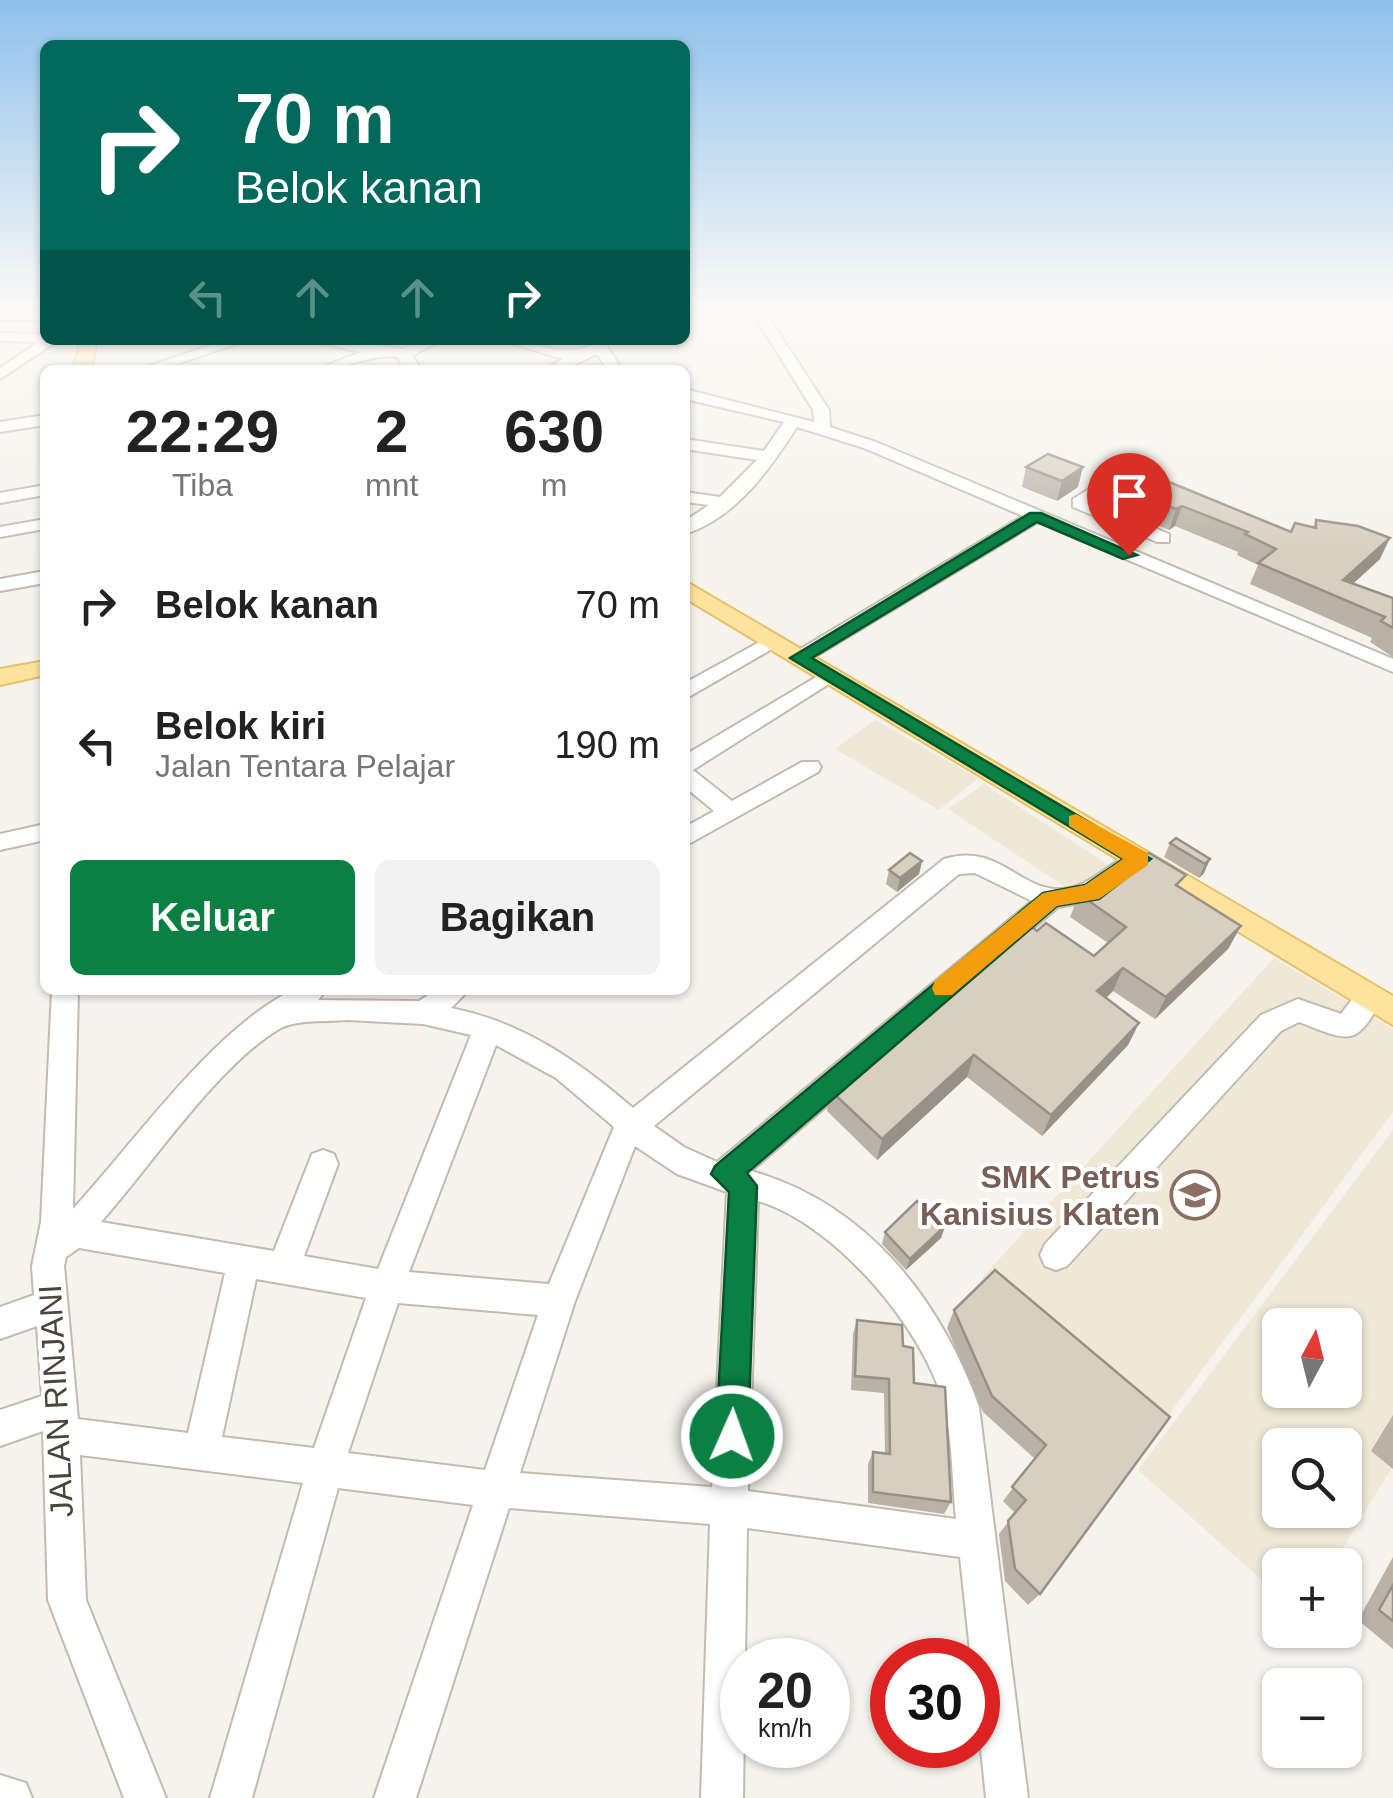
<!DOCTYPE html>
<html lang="id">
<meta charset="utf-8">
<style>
body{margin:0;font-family:Helvetica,sans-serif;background:#f2f2f2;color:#222;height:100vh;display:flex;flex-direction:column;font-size:38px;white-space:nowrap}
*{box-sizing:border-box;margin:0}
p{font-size:32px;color:#767676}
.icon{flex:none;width:55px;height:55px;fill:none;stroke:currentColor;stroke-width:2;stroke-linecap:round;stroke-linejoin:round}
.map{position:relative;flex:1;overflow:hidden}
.sheet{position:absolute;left:40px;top:365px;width:650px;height:630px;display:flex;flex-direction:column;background:#fff;border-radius:15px;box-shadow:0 2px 8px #0004}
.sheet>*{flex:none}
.banner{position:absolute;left:40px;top:40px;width:650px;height:305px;border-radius:15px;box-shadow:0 2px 8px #0004;background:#00695c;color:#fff;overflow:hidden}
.needle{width:65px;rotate:7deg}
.fabs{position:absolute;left:1262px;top:1308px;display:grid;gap:20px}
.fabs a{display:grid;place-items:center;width:100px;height:100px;border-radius:15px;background:#fff;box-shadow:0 2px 8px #0004;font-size:50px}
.speed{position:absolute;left:720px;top:1638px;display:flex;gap:20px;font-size:50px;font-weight:700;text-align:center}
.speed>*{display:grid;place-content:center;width:130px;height:130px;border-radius:50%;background:#fff;box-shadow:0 2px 8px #0004;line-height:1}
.speed small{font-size:25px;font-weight:400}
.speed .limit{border:15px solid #d22;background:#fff;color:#111}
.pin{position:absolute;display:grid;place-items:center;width:85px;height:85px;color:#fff;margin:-102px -42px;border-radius:50% 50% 50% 0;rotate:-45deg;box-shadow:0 0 10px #0007}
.pin .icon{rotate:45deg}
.me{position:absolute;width:110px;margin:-55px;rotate:2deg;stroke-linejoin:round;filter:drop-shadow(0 0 8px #0008)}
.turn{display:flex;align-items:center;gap:35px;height:210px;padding:0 30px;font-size:45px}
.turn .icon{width:130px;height:130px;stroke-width:2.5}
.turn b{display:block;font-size:70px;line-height:85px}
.lanes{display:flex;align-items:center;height:95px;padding:0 30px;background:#0003;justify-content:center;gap:50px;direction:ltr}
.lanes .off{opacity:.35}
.eta{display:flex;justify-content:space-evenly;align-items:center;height:170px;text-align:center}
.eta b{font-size:60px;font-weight:600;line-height:70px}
.primary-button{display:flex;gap:20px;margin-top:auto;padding:20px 30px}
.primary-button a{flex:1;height:115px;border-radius:15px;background:#0b8043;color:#fff;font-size:40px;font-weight:600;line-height:115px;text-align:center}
.primary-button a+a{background:#f2f2f2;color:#222}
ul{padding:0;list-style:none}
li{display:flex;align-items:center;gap:30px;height:140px;padding:0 30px}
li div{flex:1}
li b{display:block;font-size:38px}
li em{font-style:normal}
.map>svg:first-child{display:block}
</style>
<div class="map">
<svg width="1393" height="1798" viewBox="0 0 1393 1798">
<rect width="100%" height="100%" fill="#f6f3ec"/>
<path fill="#efe8d6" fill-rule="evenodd" d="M 875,720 L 978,778 L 939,810 L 835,749 Z
M 984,784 L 1109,865 L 1074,893 L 948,809 Z
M 1274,958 L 1393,1029 L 1393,1112 L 1159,1428 L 982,1278 Z
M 1393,1130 L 1393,1466 L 1332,1565 L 1280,1565 L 1280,1596 L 1138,1470 ZM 1280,1325 L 1345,1325 L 1345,1390 L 1280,1390 ZM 1280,1445 L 1345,1445 L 1345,1510 L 1280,1510 Z"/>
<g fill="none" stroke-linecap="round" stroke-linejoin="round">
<g stroke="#c2bbae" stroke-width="4">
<path id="minor" d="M 749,307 L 762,307 L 829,410 L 830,427 L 876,442 L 1393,659 L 1393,672 L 1038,522 L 806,662 L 792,662 L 792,654 L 1023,516 L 864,448 L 797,427 C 770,469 736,518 685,534 L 685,521 L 709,505 L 685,502 L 685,492 L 720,497 L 757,460 L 685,449 L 685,439 L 764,451 L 784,422 L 685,399 L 685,389 L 814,422 L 813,410 Z
M 0,312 L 45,312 L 45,320 L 0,320 Z
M 0,333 L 45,334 L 45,340 L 59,340 L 0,379 L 0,368 L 39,342 L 0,341 Z
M 226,340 L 248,340 L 159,370 L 137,370 Z
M 306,340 L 341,340 L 402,349 L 423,340 L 442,340 L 412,356 L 422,370 L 403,370 L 398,357 C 369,353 344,370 315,370 L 361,352 Z
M 499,340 C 531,340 564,359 592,345 L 589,340 L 603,340 L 622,370 L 608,370 L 597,354 L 563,370 L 544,370 L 563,359 Z
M 45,415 L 45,425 L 0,432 L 0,422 Z
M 1115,473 L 1161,488 L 1153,493 L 1118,484 L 1092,502 L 1169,534 L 1169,542 L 1157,542 L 1073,507 L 1073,499 Z
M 45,485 L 45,495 L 0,503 L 0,493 Z
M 45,519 L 45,529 L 0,537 L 0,527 Z
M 45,571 L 45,583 L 0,591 L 0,579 Z
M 772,635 L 782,641 L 779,645 L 685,699 L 685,683 Z
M 828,670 L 835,672 L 835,680 L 693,770 L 732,801 L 802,762 L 818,762 L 821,767 L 818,772 L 685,846 L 685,827 L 714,811 L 685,787 L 685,755 Z
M 45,824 L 45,840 L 0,850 L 0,834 Z
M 1140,850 L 1152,859 L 1149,865 L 1100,900 L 1058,907 L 751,1171 C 865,1203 940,1298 979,1407 L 1028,1798 L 986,1798 L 978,1720 L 978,1660 L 971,1660 L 960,1557 L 747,1528 L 743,1798 L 701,1798 L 710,1524 L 509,1508 L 416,1798 L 374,1798 L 473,1505 L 338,1488 L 252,1798 L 210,1798 L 303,1483 L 80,1455 L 86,1600 L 166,1798 L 124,1798 L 48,1600 L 43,1431 L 0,1446 L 0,1410 L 42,1396 L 37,1326 L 0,1339 L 0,1307 L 34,1295 L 32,1266 L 41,1222 L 52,990 L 78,990 L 73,1209 C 134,1143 210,1033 289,992 C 299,987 315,990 326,990 L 318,1000 L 419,1001 L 436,990 L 469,990 L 451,1008 C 522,1022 577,1060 633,1108 L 944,859 C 997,843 1016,886 1055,889 C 1091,891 1109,859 1140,850 ZM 975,873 L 1032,901 L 717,1162 L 684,1147 L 654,1126 L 959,874 ZM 347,1020 L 423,1024 L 471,1035 L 378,1269 L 304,1256 L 338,1164 L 334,1154 L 323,1150 L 312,1154 L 274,1251 L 101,1222 C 151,1166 216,1067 279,1029 C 296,1019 327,1022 347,1020 ZM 496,1045 L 556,1078 L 614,1127 L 549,1284 L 409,1272 ZM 635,1146 L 677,1174 L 727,1192 L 712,1487 L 520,1473 L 575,1301 ZM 758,1201 C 834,1223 924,1328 944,1405 C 953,1441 952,1482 956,1519 L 748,1491 ZM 79,1248 L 225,1273 L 188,1433 L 78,1419 L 64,1266 L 66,1257 ZM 256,1279 L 366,1298 L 314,1448 L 222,1437 ZM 398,1303 L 538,1315 L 485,1470 L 348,1453 Z
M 1369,987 L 1379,990 L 1382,998 C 1356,1050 1347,1040 1299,1022 L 1281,1031 L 1067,1266 L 1056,1270 L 1045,1266 L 1040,1255 L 1045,1244 L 1261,1015 L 1298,999 L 1341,1014 L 1359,990 Z
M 0,1775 L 26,1783 L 32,1798 L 0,1798 Z"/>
</g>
<g stroke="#e6c16a" stroke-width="4">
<path id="major" d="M 81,340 L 97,340 L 91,370 L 73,370 Z
M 685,581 L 1393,996 L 1393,1025 L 685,598 Z
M 45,661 L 45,675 L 0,685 L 0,669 Z"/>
</g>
<use href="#minor" fill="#fff" fill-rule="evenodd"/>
<use href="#major" fill="#ffe39c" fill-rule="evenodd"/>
</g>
<path fill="#bab2a6" d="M 1026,467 L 1078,487 L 1057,501 L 1022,487 Z
M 1112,484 L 1291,532 L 1313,528 L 1316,520 L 1380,559 L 1353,584 L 1393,598 L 1393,657 L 1370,642 L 1372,638 L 1250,584 L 1258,565 L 1237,555 L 1238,552 L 1175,526 L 1169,530 L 1106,504 Z
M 1170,843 L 1210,859 L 1204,873 L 1199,878 L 1164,857 Z
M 922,861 L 919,874 L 897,892 L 886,884 L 889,870 Z
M 1081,890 L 1241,926 L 1228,949 L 1155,1019 L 1113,991 L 1106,998 L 1139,1023 L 1128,1045 L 1042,1136 L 967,1077 L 877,1160 L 827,1111 L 830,1090 L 1037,931 L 1094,956 L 1108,943 L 1070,917 Z
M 945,1226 L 941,1238 L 906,1270 L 882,1244 L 885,1232 Z
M 954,1310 L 1170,1417 L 1040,1594 L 1028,1605 L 1005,1581 L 999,1534 L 1015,1513 L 1003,1501 L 1035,1459 L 983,1412 L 947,1328 Z
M 857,1320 L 903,1346 L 951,1502 L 944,1514 L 868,1503 L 868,1464 L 873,1452 L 885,1453 L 884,1393 L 851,1390 L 853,1334 Z
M 1393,1415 L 1393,1469 L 1371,1451 Z
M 1393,1557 L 1393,1649 L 1358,1620 Z"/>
<path fill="#979187" d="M 1083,467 L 1078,487 L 1057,501 L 1062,481 Z
M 1182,506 L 1175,526 L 1169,530 L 1176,509 Z
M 1390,538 L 1380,559 L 1338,597 L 1343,580 Z
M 1210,859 L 1204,873 L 1199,878 L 1205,864 Z
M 922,861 L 919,874 L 897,892 L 900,878 Z
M 1241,926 L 1228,949 L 1155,1019 L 1166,997 Z
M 1123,968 L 1113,991 L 1088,1014 L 1097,991 Z
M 1139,1023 L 1128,1045 L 1042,1136 L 1051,1115 Z
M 974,1055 L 967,1077 L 877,1160 L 882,1139 Z
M 945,1226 L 941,1238 L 906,1270 L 910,1259 Z"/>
<path fill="#d8cfc1" stroke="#979187" stroke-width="2.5" d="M 1048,454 L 1083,467 L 1062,481 L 1026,467 Z
M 1135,468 L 1291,532 L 1295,523 L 1316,528 L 1316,520 L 1358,526 L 1390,538 L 1343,580 L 1393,598 L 1393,628 L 1381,621 L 1385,617 L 1258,563 L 1276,549 L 1245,534 L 1248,532 L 1182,506 L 1176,509 L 1112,484 Z
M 1176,838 L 1210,859 L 1205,864 L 1170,843 Z
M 910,853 L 922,861 L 900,878 L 889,870 Z
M 1149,853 L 1186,875 L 1176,885 L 1241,926 L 1166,997 L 1123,968 L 1097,991 L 1139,1023 L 1051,1115 L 974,1055 L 882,1139 L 830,1090 L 1026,923 L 1037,931 L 1046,923 L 1094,956 L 1126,927 L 1079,894 L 1081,890 L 1111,880 Z
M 917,1201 L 945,1226 L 910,1259 L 885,1232 Z
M 995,1270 L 1170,1417 L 1040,1594 L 1015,1569 L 1008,1521 L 1026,1500 L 1012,1487 L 1046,1445 L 992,1396 L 954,1310 Z
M 857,1320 L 902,1325 L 903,1346 L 913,1348 L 914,1383 L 945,1387 L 951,1502 L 873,1492 L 873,1452 L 890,1454 L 889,1379 L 855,1376 Z
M 1393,1585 L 1393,1621 L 1379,1610 Z"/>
<linearGradient id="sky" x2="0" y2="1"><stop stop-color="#8fc1ec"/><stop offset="0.55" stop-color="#fbfaf6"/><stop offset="1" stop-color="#fbfaf6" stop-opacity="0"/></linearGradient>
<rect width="1393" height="559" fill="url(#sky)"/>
<path fill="#0b8043" stroke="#07532c" stroke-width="2.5" d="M 1030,513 L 1041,513 L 1137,555 L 1123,559 L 1037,522 L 812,658 L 1151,859 L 1099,899 L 1057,906 L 747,1173 L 757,1186 L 748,1436 L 744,1447 L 732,1452 L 721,1447 L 716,1436 L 729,1192 L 711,1174 L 715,1166 L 1043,893 L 1085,885 L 1123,859 L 790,658 Z"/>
<path fill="#f59e0b" d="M 1076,814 L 1148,853 L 1148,865 L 1099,899 L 1057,906 L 952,995 L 935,995 L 932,988 L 935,981 L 1043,893 L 1085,885 L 1123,859 L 1069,826 L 1069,816 Z"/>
<defs>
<g id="school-ring" transform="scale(2.5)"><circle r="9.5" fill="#fff" stroke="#8d6e63" stroke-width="1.5"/><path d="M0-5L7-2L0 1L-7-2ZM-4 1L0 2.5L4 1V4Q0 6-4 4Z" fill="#8d6e63"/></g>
</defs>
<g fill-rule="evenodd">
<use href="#school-ring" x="1195" y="1195"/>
</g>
<g text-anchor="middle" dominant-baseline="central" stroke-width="8" stroke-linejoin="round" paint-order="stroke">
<g font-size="32" font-weight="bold" fill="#785e54" stroke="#fff" text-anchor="end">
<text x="1160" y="1177">SMK Petrus<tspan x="1160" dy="37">Kanisius Klaten</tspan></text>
</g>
<g font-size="32" fill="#4b4439" stroke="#fff">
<text transform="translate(56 1401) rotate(-93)">JALAN RINJANI</text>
</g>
</g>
</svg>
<div class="fabs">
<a><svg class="needle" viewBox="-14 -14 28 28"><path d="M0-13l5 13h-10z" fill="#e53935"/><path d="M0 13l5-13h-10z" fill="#767676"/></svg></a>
<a><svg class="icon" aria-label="search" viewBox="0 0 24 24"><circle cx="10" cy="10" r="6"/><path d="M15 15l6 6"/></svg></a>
<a>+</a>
<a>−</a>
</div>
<div class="speed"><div>20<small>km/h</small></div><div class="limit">30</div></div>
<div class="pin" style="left:1129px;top:555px;background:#d93025"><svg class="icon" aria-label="arrive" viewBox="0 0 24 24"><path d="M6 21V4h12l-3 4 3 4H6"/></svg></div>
<svg class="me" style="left:732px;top:1436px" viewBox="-20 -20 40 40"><circle r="17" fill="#0b8043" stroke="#fff" stroke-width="3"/><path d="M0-11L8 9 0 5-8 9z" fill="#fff"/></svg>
<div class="banner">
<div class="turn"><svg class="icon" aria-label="right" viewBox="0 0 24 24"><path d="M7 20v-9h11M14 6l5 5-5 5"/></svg><div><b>70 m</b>Belok kanan</div></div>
<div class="lanes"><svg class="icon off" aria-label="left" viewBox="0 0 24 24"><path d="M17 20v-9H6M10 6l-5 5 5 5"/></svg><svg class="icon off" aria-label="ahead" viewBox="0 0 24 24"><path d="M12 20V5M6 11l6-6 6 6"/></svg><svg class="icon off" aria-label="ahead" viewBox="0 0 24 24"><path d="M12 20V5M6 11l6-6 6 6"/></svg><svg class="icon" aria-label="right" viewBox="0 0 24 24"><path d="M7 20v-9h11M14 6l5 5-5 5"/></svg></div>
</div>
<section class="sheet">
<div class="eta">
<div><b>22:29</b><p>Tiba</p></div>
<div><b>2</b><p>mnt</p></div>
<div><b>630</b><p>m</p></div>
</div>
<ul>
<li><svg class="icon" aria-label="right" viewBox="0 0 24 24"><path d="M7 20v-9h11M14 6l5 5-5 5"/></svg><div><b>Belok kanan</b></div><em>70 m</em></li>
<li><svg class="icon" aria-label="left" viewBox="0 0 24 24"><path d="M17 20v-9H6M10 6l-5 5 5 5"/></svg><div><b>Belok kiri</b><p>Jalan Tentara Pelajar</p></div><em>190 m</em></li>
</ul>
<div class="primary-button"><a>Keluar</a><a>Bagikan</a></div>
</section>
</div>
